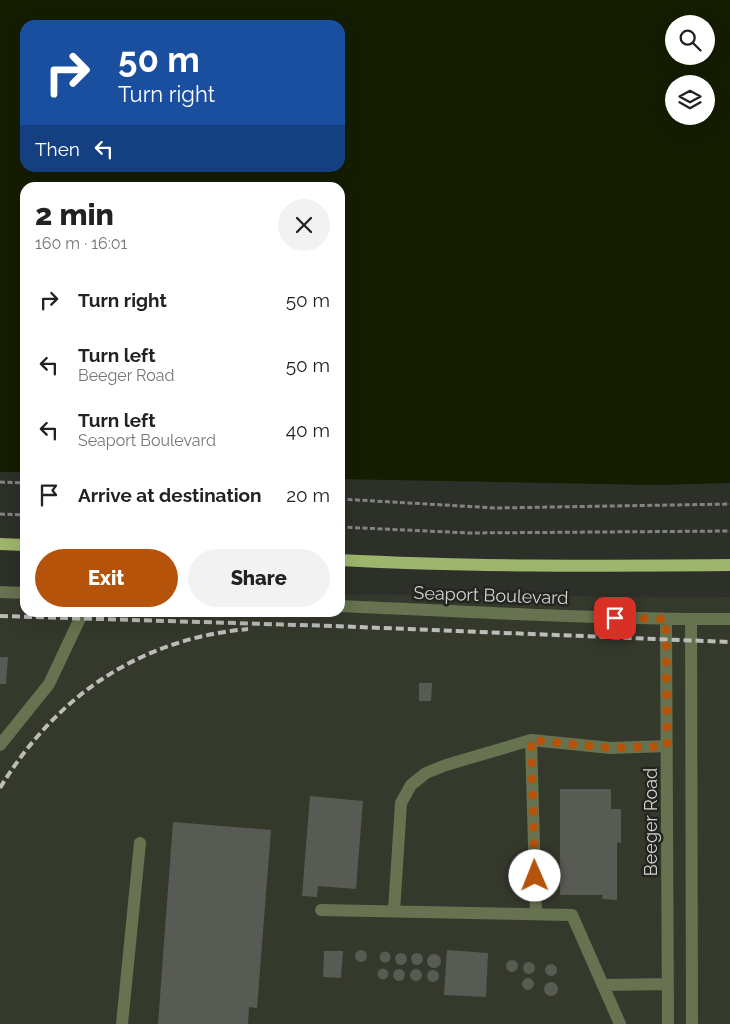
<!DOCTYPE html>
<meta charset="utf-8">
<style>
body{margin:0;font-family:Raleway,sans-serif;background:#f2f2f2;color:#222;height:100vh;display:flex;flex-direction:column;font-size:19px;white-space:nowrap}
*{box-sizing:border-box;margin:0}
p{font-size:16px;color:#767676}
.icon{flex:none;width:28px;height:28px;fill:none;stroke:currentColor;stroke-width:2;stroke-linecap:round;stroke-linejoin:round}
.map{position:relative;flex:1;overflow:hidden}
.details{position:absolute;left:20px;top:182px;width:325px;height:435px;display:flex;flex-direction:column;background:#fff;border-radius:15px;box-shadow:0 5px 20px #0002}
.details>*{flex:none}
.hud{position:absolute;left:20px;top:20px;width:325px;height:152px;border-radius:15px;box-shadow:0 5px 20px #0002;background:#1a4fa0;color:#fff;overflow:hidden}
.fabs{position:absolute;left:665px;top:15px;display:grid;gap:10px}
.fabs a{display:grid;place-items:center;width:50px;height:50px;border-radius:50%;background:#fff;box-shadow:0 5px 20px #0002;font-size:25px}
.pin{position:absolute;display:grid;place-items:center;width:42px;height:42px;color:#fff;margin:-21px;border-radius:10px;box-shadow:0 2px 8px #0006}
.me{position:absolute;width:55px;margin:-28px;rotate:359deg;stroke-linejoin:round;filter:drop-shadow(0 0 4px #0008)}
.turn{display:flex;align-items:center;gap:18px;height:105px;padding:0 15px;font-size:22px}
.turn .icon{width:65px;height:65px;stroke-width:2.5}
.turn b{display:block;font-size:35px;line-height:42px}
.then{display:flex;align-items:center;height:48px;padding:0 15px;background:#0003;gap:10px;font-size:19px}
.round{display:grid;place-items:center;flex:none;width:52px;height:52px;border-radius:26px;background:#f2f2f2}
.head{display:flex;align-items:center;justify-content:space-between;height:85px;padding:0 15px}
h1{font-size:30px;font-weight:800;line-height:38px}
.action{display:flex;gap:10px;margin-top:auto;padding:10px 15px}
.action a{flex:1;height:58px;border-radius:30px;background:#b45309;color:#fff;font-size:20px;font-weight:800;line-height:58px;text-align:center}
.action a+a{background:#f2f2f2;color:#222}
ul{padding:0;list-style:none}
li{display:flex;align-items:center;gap:15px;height:65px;padding:0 15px}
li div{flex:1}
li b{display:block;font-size:19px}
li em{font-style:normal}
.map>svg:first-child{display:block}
</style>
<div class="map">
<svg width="730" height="1024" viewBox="0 0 730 1024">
<rect width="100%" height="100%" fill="#2d2f29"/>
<path fill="#35392c" d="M 0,594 L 25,594 L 25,612 L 340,612 L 340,595 L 730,597 L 730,1024 L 0,1024 Z"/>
<path fill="#141d00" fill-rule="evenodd" d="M 0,0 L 730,0 L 730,483 L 656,485 L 340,479 L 340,188 L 25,188 L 25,472 L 0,472 ZM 674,24 L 706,24 L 706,56 L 674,56 ZM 25,25 L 340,25 L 340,168 L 25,168 ZM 674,84 L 706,84 L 706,116 L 674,116 Z"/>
<path fill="#585b53" d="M 0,657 L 8,657 L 6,684 L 0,684 Z
M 419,683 L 432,683 L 431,701 L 419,701 Z
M 560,789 L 611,789 L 611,809 L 621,809 L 621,843 L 617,842 L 617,900 L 602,899 L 603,895 L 560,895 Z
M 310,796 L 363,801 L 356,889 L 318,886 L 317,897 L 302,896 Z
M 173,822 L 271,830 L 257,1008 L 249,1007 L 248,1024 L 158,1024 Z
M355 956a6 6 0 1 1 12 0a6 6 0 1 1-12 0Z
M 447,950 L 488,953 L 486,997 L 444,995 Z
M 324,951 L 343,951 L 341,978 L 323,977 Z
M379.5 957a5.5 5.5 0 1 1 11 0a5.5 5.5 0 1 1-11 0Z
M395 959a6 6 0 1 1 12 0a6 6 0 1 1-12 0Z
M411 959a6 6 0 1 1 12 0a6 6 0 1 1-12 0Z
M427 961a7 7 0 1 1 14 0a7 7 0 1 1-14 0Z
M506 966a6 6 0 1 1 12 0a6 6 0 1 1-12 0Z
M523 968a6 6 0 1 1 12 0a6 6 0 1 1-12 0Z
M545 970a6 6 0 1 1 12 0a6 6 0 1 1-12 0Z
M377.5 974a5.5 5.5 0 1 1 11 0a5.5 5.5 0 1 1-11 0Z
M410 975a6 6 0 1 1 12 0a6 6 0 1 1-12 0Z
M393 975a6 6 0 1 1 12 0a6 6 0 1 1-12 0Z
M427 976a6 6 0 1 1 12 0a6 6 0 1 1-12 0Z
M522 984a6 6 0 1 1 12 0a6 6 0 1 1-12 0Z
M544 989a7 7 0 1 1 14 0a7 7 0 1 1-14 0Z"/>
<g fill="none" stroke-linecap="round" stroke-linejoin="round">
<path stroke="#82847f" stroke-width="3" stroke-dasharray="5 2.5" stroke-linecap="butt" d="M 0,482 L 25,483
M 340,499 L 496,508 L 730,504
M 0,514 L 25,515
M 340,527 L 470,533 L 730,531"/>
<path stroke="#677250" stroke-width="12" d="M 0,592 L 25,593
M 340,606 C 470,612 600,619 730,619
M 666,619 L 668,1024
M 691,619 L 692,1024
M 0,745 L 49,684 L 83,612
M 321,910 L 572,915 L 620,1024
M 394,911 L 401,803 L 411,785 L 426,773 L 446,765 L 531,740
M 536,914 L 531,740 L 611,748 L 667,746
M 604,985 L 668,984
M 122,1024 L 140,843"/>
<path stroke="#9eb56d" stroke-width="12" d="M 0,544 L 25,545
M 340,560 C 470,567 600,566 730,565"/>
<path stroke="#bbbdb9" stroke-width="4" stroke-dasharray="8 4" stroke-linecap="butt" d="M 0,616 L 333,626 L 730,642
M 0,788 C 56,696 139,639 248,629"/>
</g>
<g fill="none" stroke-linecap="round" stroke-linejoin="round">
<path stroke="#b45309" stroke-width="9" stroke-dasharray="0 16.2" d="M 535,876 L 531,740 L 611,748 L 667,746 L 666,619 L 615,618"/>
</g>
<g text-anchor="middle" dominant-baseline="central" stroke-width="5" stroke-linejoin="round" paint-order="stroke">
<g font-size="18" fill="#d2d4d0" stroke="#23251f">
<text transform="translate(491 595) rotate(2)">Seaport Boulevard</text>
<text transform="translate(650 822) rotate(-90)">Beeger Road</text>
</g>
</g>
</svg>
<div class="fabs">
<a><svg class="icon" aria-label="search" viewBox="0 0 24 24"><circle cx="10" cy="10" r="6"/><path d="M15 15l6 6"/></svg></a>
<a><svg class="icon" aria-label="layers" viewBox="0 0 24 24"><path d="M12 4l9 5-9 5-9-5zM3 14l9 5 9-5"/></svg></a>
</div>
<div class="pin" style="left:615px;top:618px;background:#d93025"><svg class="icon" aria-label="arrive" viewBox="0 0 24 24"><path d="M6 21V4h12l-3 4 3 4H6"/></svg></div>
<svg class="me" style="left:535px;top:876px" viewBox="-20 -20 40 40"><circle r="19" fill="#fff"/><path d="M0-13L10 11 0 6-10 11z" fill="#b45309"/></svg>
<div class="hud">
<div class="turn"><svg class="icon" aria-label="right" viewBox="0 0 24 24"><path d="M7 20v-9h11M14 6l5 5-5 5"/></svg><div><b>50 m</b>Turn right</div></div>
<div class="then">Then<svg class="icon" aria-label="left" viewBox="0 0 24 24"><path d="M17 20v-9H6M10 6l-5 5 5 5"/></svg></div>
</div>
<section class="details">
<div class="head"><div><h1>2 min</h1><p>160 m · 16:01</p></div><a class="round"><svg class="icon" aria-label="close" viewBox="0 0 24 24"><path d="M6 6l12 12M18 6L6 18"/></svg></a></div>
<ul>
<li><svg class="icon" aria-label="right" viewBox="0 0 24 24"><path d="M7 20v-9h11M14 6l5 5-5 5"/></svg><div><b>Turn right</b></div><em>50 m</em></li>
<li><svg class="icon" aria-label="left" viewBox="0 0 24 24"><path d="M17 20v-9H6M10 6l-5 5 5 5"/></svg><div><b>Turn left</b><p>Beeger Road</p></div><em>50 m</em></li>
<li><svg class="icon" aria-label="left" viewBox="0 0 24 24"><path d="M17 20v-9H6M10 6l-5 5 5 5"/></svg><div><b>Turn left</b><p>Seaport Boulevard</p></div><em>40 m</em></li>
<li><svg class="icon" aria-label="arrive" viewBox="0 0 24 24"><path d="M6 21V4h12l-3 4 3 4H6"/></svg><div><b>Arrive at destination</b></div><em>20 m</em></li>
</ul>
<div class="action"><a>Exit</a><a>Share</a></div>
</section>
</div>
